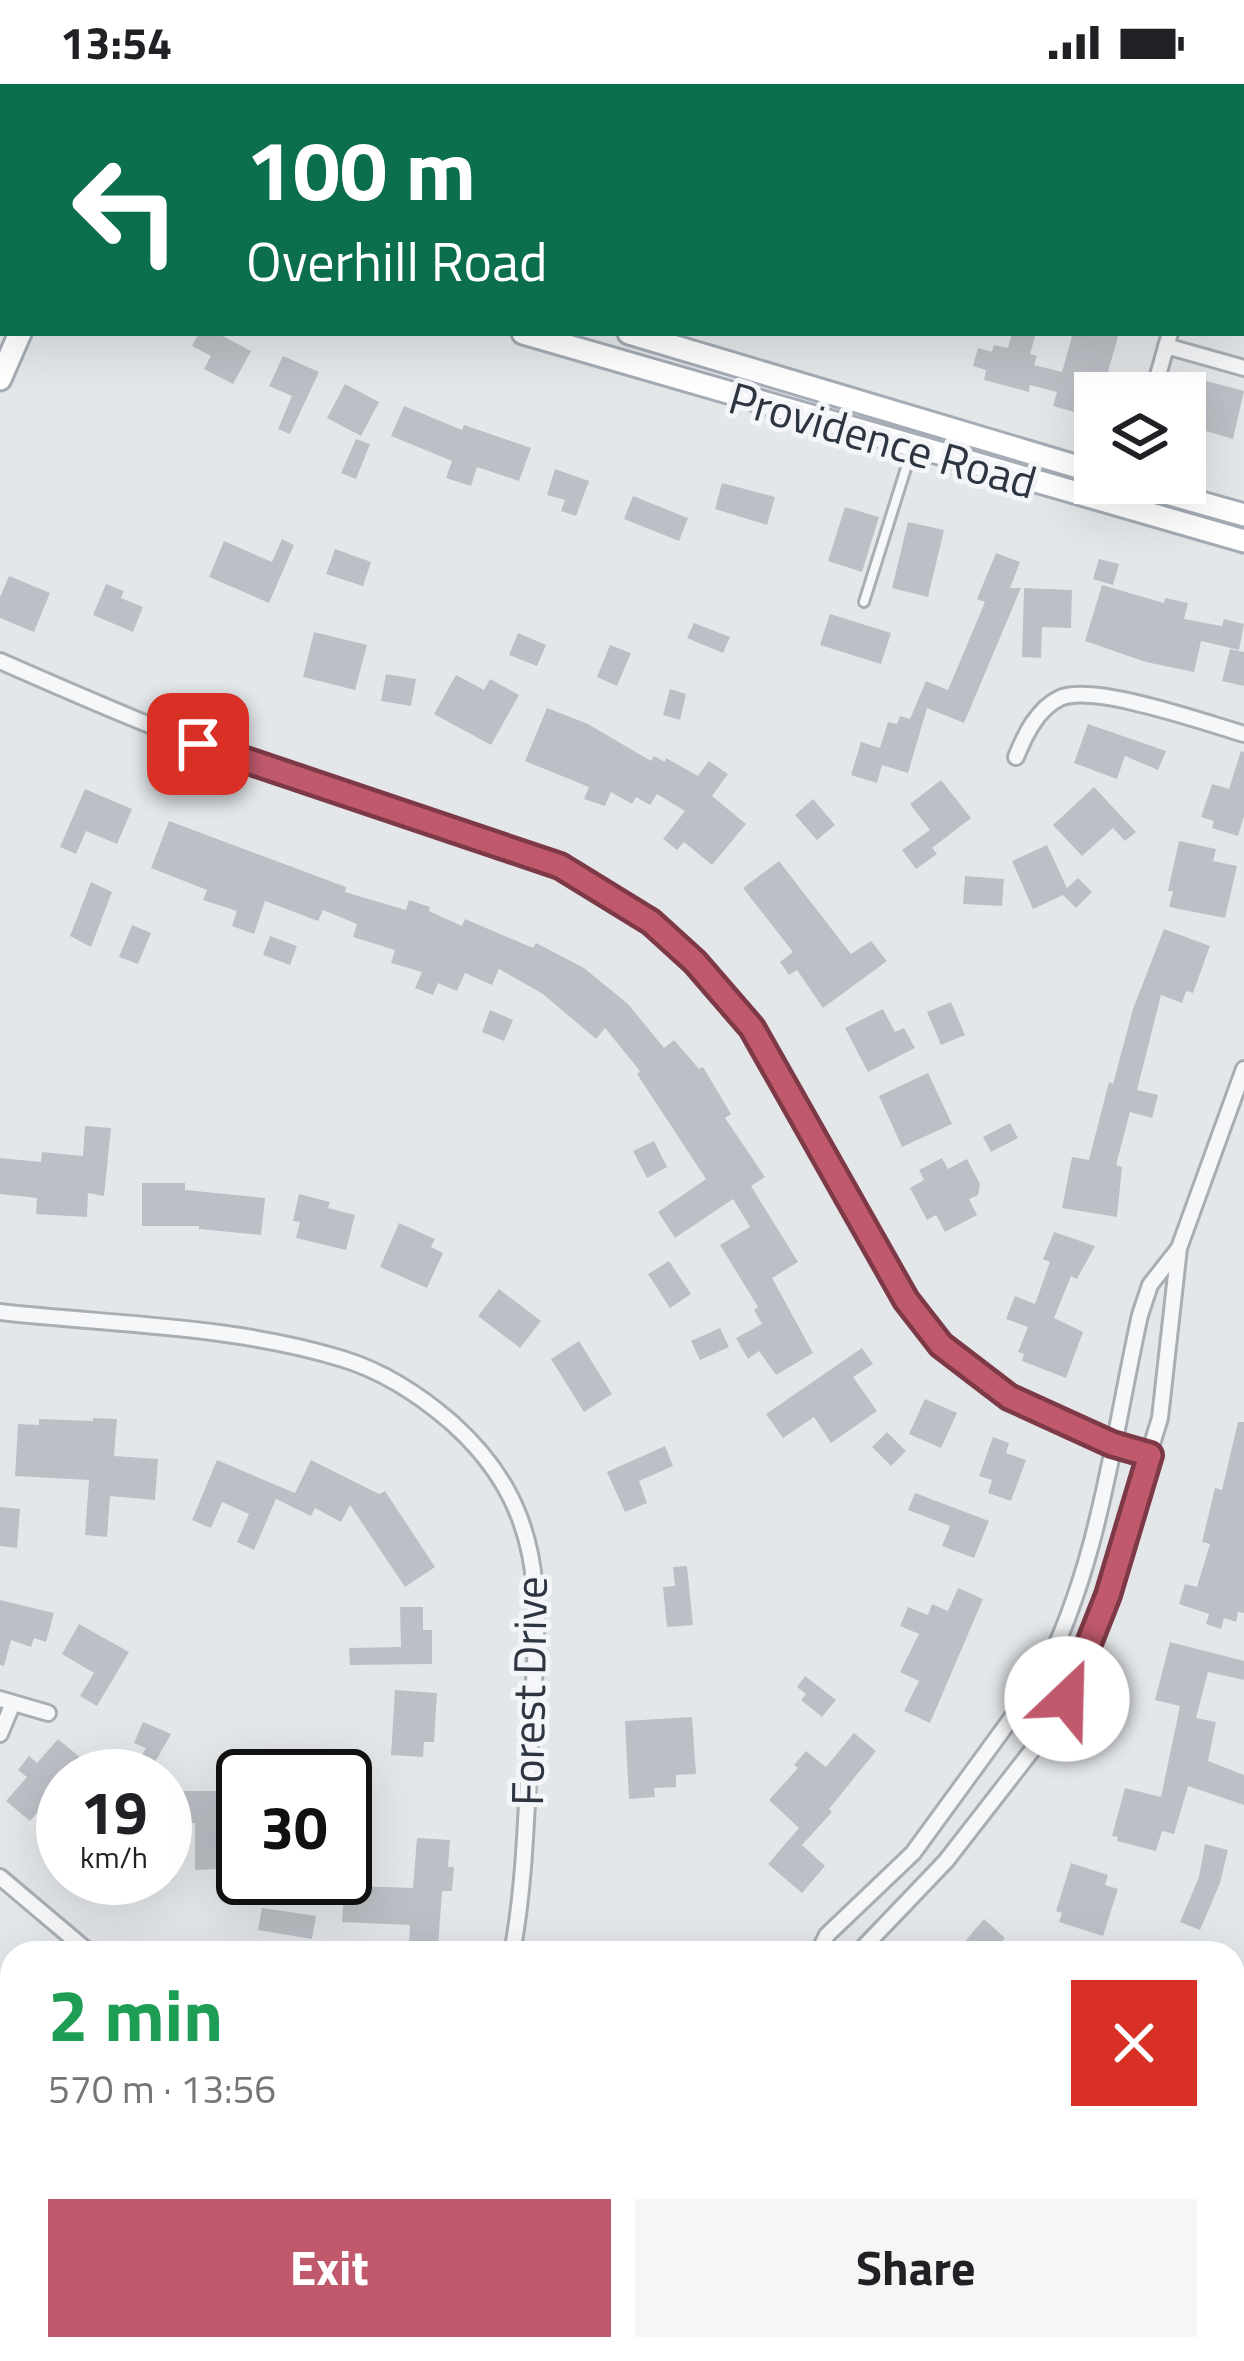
<!DOCTYPE html>
<meta charset="utf-8">
<style>
body{margin:0;font-family:"Titillium Web",sans-serif;background:#f6f6f6;color:#202124;height:100vh;display:flex;flex-direction:column;font-size:45px;white-space:nowrap}
*{box-sizing:border-box;margin:0}
p{font-size:39px;color:#757577}
.icon{flex:none;width:66px;height:66px;fill:none;stroke:currentColor;stroke-width:2;stroke-linecap:round;stroke-linejoin:round}
.map{position:relative;flex:1;overflow:hidden}
.side{position:absolute;left:0px;top:1857px;width:1245px;height:420px;display:flex;flex-direction:column;background:#fff;border-radius:36px 36px 0 0;box-shadow:0 12px 48px #0002}
.side>*{flex:none}
.banner{position:absolute;left:0px;top:0px;width:1245px;height:252px;box-shadow:0 12px 48px #0002;background:#0b6e4f;color:#fff;overflow:hidden}
.buttons{position:absolute;left:1074px;top:288px;display:grid;gap:24px}
.buttons a{display:grid;place-items:center;width:132px;height:132px;border-radius:0px;background:#fff;box-shadow:0 12px 48px #0002;font-size:60px}
.speed{position:absolute;left:36px;top:1665px;display:flex;gap:24px;font-size:60px;font-weight:700;text-align:center}
.speed>*{display:grid;place-content:center;width:156px;height:156px;border-radius:50%;background:#fff;box-shadow:0 12px 48px #0002;line-height:1}
.speed small{font-size:30px;font-weight:400}
.speed .limit{border:6px solid #111;border-radius:18px;background:#fff;color:#111}
.pin{position:absolute;display:grid;place-items:center;width:102px;height:102px;color:#fff;margin:-51px;border-radius:24px;box-shadow:0 6px 18px #0006}
.me{position:absolute;width:132px;margin:-66px;rotate:24deg;stroke-linejoin:round;filter:drop-shadow(0 0 9px #0008)}
.turn{display:flex;align-items:center;gap:42px;height:252px;padding:0 48px;font-size:54px}
.turn .icon{width:156px;height:156px;stroke-width:2.5}
.turn b{display:block;font-size:84px;line-height:102px}
.round{display:grid;place-items:center;flex:none;width:126px;height:126px;border-radius:0px;background:#f6f6f6}
.overview{display:flex;align-items:center;justify-content:space-between;height:204px;padding:0 48px}
h1{font-size:72px;font-weight:700;line-height:90px;color:#1e9e55}
.cta{display:flex;gap:24px;margin-top:auto;padding:24px 48px}
.cta a{flex:1;height:138px;border-radius:0px;background:#c0596c;color:#fff;font-size:48px;font-weight:700;line-height:138px;text-align:center}
.cta a+a{background:#f6f6f6;color:#202124}
.status{display:flex;justify-content:space-between;align-items:center;height:84px;padding:0 60px;background:#fff;direction:ltr}
.status svg{height:33px;fill:currentColor}
.map>svg:first-child{display:block}
</style>
<div class="status"><b>13:54</b><svg viewBox="0 0 49 12"><path d="M0 12V9h3v3zM5 12V6h3v6zM10 12V3h3v9zM15 12V0h3v12zM26 1h20v11H26zM47 4h2v5h-2z"/></svg></div>
<div class="map">
<svg width="1244" height="2277" viewBox="0 0 1244 2277">
<rect width="100%" height="100%" fill="#e4e7ea"/>
<path fill="#bcc0c6" d="M 199,249 L 217,249 L 251,267 L 233,300 L 204,285 L 211,272 L 192,262 Z
M 1012,249 L 1036,249 L 1030,270 L 1037,272 L 1034,281 L 1062,288 L 1073,249 L 1119,249 L 1102,309 L 1095,309 L 1095,334 L 1053,322 L 1057,308 L 1030,301 L 1029,308 L 984,296 L 986,286 L 973,282 L 978,264 L 992,268 L 994,261 L 1008,264 Z
M 283,272 L 319,288 L 290,350 L 278,345 L 292,312 L 269,302 Z
M 1199,295 L 1244,307 L 1233,355 L 1185,341 Z
M 345,300 L 379,318 L 361,352 L 327,334 Z
M 404,322 L 462,346 L 464,341 L 531,364 L 519,397 L 477,383 L 471,402 L 446,394 L 452,377 L 391,352 Z
M 356,355 L 370,360 L 356,395 L 341,389 Z
M 555,385 L 589,397 L 576,432 L 561,427 L 565,416 L 547,411 Z
M 722,399 L 775,413 L 767,441 L 715,425 Z
M 633,412 L 688,434 L 679,457 L 624,435 Z
M 845,423 L 879,433 L 862,488 L 828,477 Z
M 908,438 L 944,446 L 928,513 L 892,504 Z
M 282,455 L 294,461 L 269,519 L 209,493 L 224,457 L 272,478 Z
M 335,465 L 371,478 L 363,502 L 326,490 Z
M 996,469 L 1020,478 L 1010,504 L 1021,504 L 964,639 L 927,624 L 908,689 L 882,681 L 877,699 L 851,691 L 861,658 L 880,664 L 888,638 L 897,640 L 900,632 L 910,635 L 926,597 L 948,606 L 985,518 L 977,515 Z
M 1099,475 L 1119,480 L 1113,501 L 1093,495 Z
M 9,492 L 50,509 L 34,548 L 0,534 L 0,513 Z
M 106,500 L 124,507 L 121,514 L 143,523 L 133,548 L 93,531 Z
M 1102,501 L 1164,519 L 1165,514 L 1188,519 L 1184,535 L 1222,542 L 1224,535 L 1244,540 L 1239,566 L 1201,557 L 1194,588 L 1146,578 L 1085,557 Z
M 1024,504 L 1072,506 L 1071,544 L 1042,543 L 1041,574 L 1022,573 Z
M 830,530 L 891,549 L 881,580 L 820,561 Z
M 694,539 L 730,553 L 723,569 L 687,554 Z
M 314,548 L 367,561 L 355,606 L 303,593 Z
M 518,549 L 546,561 L 537,582 L 509,571 Z
M 610,561 L 631,569 L 617,602 L 597,593 Z
M 1230,565 L 1244,568 L 1244,602 L 1222,597 Z
M 386,590 L 416,595 L 411,622 L 381,617 Z
M 456,591 L 484,606 L 490,595 L 519,611 L 491,661 L 434,630 Z
M 670,605 L 686,610 L 680,636 L 663,631 Z
M 547,624 L 588,640 L 651,677 L 654,672 L 665,678 L 666,674 L 698,692 L 709,677 L 728,690 L 712,712 L 746,740 L 712,781 L 684,758 L 677,766 L 663,755 L 685,727 L 657,710 L 650,721 L 636,713 L 632,720 L 611,708 L 605,722 L 584,715 L 589,703 L 525,677 Z
M 1088,640 L 1166,667 L 1158,686 L 1125,672 L 1117,695 L 1074,679 Z
M 1241,667 L 1244,668 L 1244,732 L 1238,752 L 1212,744 L 1214,737 L 1201,733 L 1212,700 L 1229,705 Z
M 941,696 L 971,734 L 932,764 L 937,770 L 916,785 L 902,766 L 930,746 L 910,720 Z
M 1094,703 L 1136,748 L 1125,757 L 1113,744 L 1082,772 L 1053,741 Z
M 85,705 L 132,725 L 117,760 L 86,747 L 76,770 L 60,763 Z
M 813,715 L 835,741 L 817,756 L 795,731 Z
M 169,737 L 346,803 L 345,808 L 406,826 L 409,816 L 430,823 L 429,827 L 462,842 L 465,835 L 533,864 L 536,859 L 584,884 L 628,920 L 664,964 L 674,956 L 699,985 L 703,983 L 731,1030 L 725,1034 L 765,1093 L 751,1102 L 798,1178 L 772,1194 L 813,1269 L 776,1291 L 759,1267 L 748,1275 L 736,1254 L 762,1240 L 754,1226 L 758,1223 L 720,1161 L 750,1143 L 733,1115 L 675,1154 L 658,1128 L 706,1095 L 637,990 L 640,987 L 605,944 L 596,955 L 543,910 L 499,885 L 492,901 L 465,889 L 457,907 L 438,899 L 433,911 L 415,904 L 422,888 L 391,879 L 395,866 L 353,853 L 357,840 L 323,826 L 318,837 L 265,817 L 254,850 L 232,842 L 237,827 L 203,816 L 207,806 L 151,784 Z
M 1179,757 L 1216,765 L 1213,777 L 1237,782 L 1225,834 L 1169,823 L 1173,807 L 1168,807 Z
M 1047,761 L 1067,804 L 1078,794 L 1092,808 L 1076,824 L 1063,811 L 1033,825 L 1012,777 Z
M 779,777 L 851,870 L 871,857 L 887,877 L 823,924 L 797,886 L 789,891 L 780,878 L 793,868 L 743,804 Z
M 965,792 L 1004,795 L 1002,822 L 963,820 Z
M 91,798 L 112,808 L 91,863 L 70,852 Z
M 132,841 L 151,849 L 138,880 L 119,873 Z
M 1164,845 L 1210,862 L 1193,909 L 1186,907 L 1182,919 L 1161,911 L 1137,1006 L 1158,1011 L 1152,1034 L 1130,1028 L 1116,1081 L 1122,1083 L 1117,1133 L 1062,1124 L 1072,1073 L 1089,1076 L 1109,998 L 1113,1000 L 1133,925 Z
M 270,852 L 297,862 L 290,881 L 263,871 Z
M 951,918 L 965,951 L 941,961 L 927,928 Z
M 883,925 L 895,948 L 904,944 L 915,964 L 868,988 L 845,944 Z
M 490,926 L 513,936 L 504,957 L 482,948 Z
M 928,989 L 952,1040 L 902,1063 L 879,1012 Z
M 1010,1039 L 1018,1054 L 991,1068 L 983,1053 Z
M 85,1042 L 111,1044 L 104,1112 L 88,1109 L 87,1133 L 36,1130 L 37,1114 L 0,1110 L 0,1074 L 41,1078 L 42,1068 L 83,1072 Z
M 654,1057 L 667,1083 L 647,1094 L 633,1067 Z
M 942,1074 L 948,1085 L 967,1075 L 980,1100 L 978,1111 L 969,1115 L 977,1131 L 945,1148 L 936,1131 L 927,1136 L 910,1104 L 924,1096 L 919,1086 Z
M 142,1099 L 185,1099 L 185,1106 L 265,1114 L 261,1151 L 199,1145 L 199,1142 L 142,1142 Z
M 299,1110 L 330,1118 L 328,1124 L 355,1131 L 346,1166 L 296,1154 L 300,1138 L 293,1137 Z
M 399,1139 L 435,1155 L 431,1163 L 443,1169 L 427,1204 L 380,1183 Z
M 1054,1148 L 1095,1162 L 1077,1195 L 1071,1192 L 1054,1234 L 1083,1248 L 1066,1294 L 1022,1277 L 1024,1270 L 1018,1268 L 1028,1243 L 1006,1235 L 1015,1212 L 1035,1220 L 1050,1178 L 1043,1175 Z
M 669,1177 L 691,1210 L 670,1224 L 648,1190 Z
M 499,1205 L 541,1237 L 520,1264 L 478,1232 Z
M 720,1244 L 729,1263 L 700,1276 L 691,1257 Z
M 579,1257 L 612,1310 L 584,1328 L 551,1275 Z
M 862,1264 L 873,1280 L 853,1293 L 877,1327 L 831,1359 L 814,1333 L 783,1354 L 766,1330 Z
M 925,1315 L 957,1329 L 941,1364 L 909,1350 Z
M 93,1334 L 117,1335 L 114,1372 L 158,1375 L 155,1416 L 110,1412 L 107,1453 L 85,1451 L 89,1396 L 15,1392 L 18,1340 L 39,1341 L 39,1335 L 93,1337 Z
M 1238,1338 L 1244,1338 L 1244,1529 L 1238,1528 L 1236,1538 L 1224,1534 L 1221,1545 L 1206,1540 L 1209,1530 L 1179,1520 L 1185,1500 L 1197,1503 L 1210,1460 L 1202,1458 L 1215,1404 L 1222,1406 Z
M 887,1348 L 906,1367 L 891,1382 L 872,1363 Z
M 993,1353 L 1009,1359 L 1006,1369 L 1026,1376 L 1011,1417 L 988,1409 L 992,1396 L 979,1392 Z
M 665,1362 L 673,1382 L 639,1397 L 647,1419 L 625,1428 L 607,1388 Z
M 217,1376 L 295,1409 L 311,1376 L 379,1410 L 385,1407 L 435,1483 L 405,1503 L 350,1421 L 341,1438 L 315,1424 L 311,1432 L 276,1415 L 254,1466 L 237,1458 L 249,1430 L 222,1418 L 211,1444 L 192,1436 Z
M 915,1409 L 989,1437 L 974,1474 L 942,1462 L 950,1442 L 908,1426 Z
M 0,1423 L 20,1425 L 17,1464 L 0,1462 Z
M 687,1482 L 693,1541 L 667,1543 L 663,1503 L 675,1502 L 673,1483 Z
M 958,1504 L 983,1515 L 930,1639 L 904,1627 L 919,1597 L 900,1588 L 919,1550 L 900,1542 L 908,1523 L 928,1531 L 932,1520 L 948,1527 Z
M 0,1516 L 54,1529 L 46,1558 L 34,1554 L 31,1563 L 11,1556 L 4,1582 L 0,1581 Z
M 400,1523 L 423,1523 L 423,1546 L 432,1546 L 432,1580 L 350,1581 L 349,1564 L 401,1563 Z
M 79,1540 L 129,1568 L 97,1622 L 80,1612 L 94,1589 L 62,1570 Z
M 1170,1558 L 1244,1577 L 1244,1596 L 1208,1588 L 1196,1634 L 1216,1638 L 1208,1677 L 1244,1691 L 1244,1721 L 1188,1702 L 1174,1750 L 1162,1747 L 1156,1767 L 1117,1757 L 1118,1753 L 1112,1752 L 1125,1704 L 1161,1713 L 1180,1622 L 1155,1616 Z
M 805,1592 L 836,1616 L 822,1633 L 801,1616 L 806,1610 L 797,1603 Z
M 395,1606 L 437,1609 L 434,1658 L 424,1658 L 423,1673 L 391,1671 Z
M 692,1633 L 696,1690 L 676,1691 L 676,1703 L 654,1704 L 655,1713 L 629,1715 L 625,1637 Z
M 143,1638 L 171,1650 L 147,1692 L 130,1692 L 146,1664 L 134,1659 Z
M 854,1649 L 876,1667 L 829,1725 L 832,1728 L 802,1761 L 825,1782 L 802,1809 L 768,1780 L 799,1744 L 769,1716 L 798,1684 L 794,1681 L 806,1667 L 826,1683 Z
M 58,1655 L 89,1681 L 94,1672 L 129,1692 L 63,1692 L 63,1699 L 30,1737 L 6,1717 L 27,1693 L 18,1686 L 29,1672 L 37,1679 Z
M 229,1693 L 243,1693 L 243,1747 L 216,1747 L 216,1785 L 195,1786 L 195,1739 L 178,1739 L 177,1707 L 229,1707 Z
M 417,1754 L 450,1756 L 448,1783 L 454,1783 L 452,1807 L 442,1807 L 438,1863 L 409,1860 L 410,1841 L 342,1838 L 344,1810 L 356,1811 L 356,1802 L 413,1804 Z
M 1205,1760 L 1228,1766 L 1220,1799 L 1200,1846 L 1180,1838 L 1199,1793 Z
M 1071,1779 L 1108,1791 L 1105,1801 L 1118,1805 L 1103,1852 L 1059,1838 L 1062,1829 L 1056,1827 Z
M 262,1824 L 316,1832 L 312,1855 L 258,1846 Z
M 984,1835 L 1005,1854 L 992,1869 L 955,1869 Z"/>
<g fill="none" stroke-linecap="round" stroke-linejoin="round">
<g stroke="#a9aeb4" stroke-width="14">
<path id="service" d="M 864,518 L 912,365"/>
</g>
<g stroke="#a9aeb4" stroke-width="20">
<path id="minor" d="M 695,3 L 697,0
M 1242,4 L 1243,0
M 1166,262 L 1244,284
M 1153,309 L 1170,249
M 0,577 C 91,617 183,657 277,689 C 403,732 546,758 653,840 C 755,918 806,1041 868,1150 C 891,1189 911,1231 943,1263 C 999,1317 1076,1350 1150,1371
M 1016,673 C 1025,651 1037,625 1060,614 C 1093,599 1206,639 1244,650
M 0,1228 C 114,1241 233,1241 343,1275 C 382,1287 421,1312 452,1339 C 557,1433 537,1534 530,1660 C 526,1730 525,1800 512,1869
M 0,1615 L 48,1629
M 0,1650 L 13,1619
M 0,1793 L 90,1869
M 818,1869 L 827,1851 L 913,1769 L 1040,1595 C 1099,1483 1113,1353 1140,1231 L 1150,1201 L 1179,1164
M 858,1869 L 946,1777 L 1047,1647 L 1086,1575 L 1160,1334 L 1179,1164 L 1244,985
M 1233,2237 L 1244,2245
M 1118,2277 L 1127,2265"/>
</g>
<g stroke="#a5acb5" stroke-width="27">
<path id="primary" d="M 117,3 L 119,0
M 0,34 L 3,36
M 0,68 L 3,70
M 523,249 L 1244,457
M 629,249 L 1095,388
M 0,295 L 20,249
M 1131,399 L 1244,431"/>
</g>
<path stroke="#babdc2" stroke-width="3" stroke-dasharray="9 9" stroke-linecap="butt" d="M 1233,2163 L 1244,2171
M 1234,2210 L 1244,2217
M 1208,2277 L 1220,2265"/>
<use href="#service" stroke="#f6f7f9" stroke-width="8"/>
<use href="#minor" stroke="#f6f7f9" stroke-width="14"/>
<use href="#primary" stroke="#fff" stroke-width="21"/>
</g>
<g fill="none" stroke-linecap="round" stroke-linejoin="round">
<g stroke="#7d3a46" stroke-width="30">
<path id="route" d="M 198,660 L 560,782 L 651,838 L 695,878 L 752,944 L 906,1216 L 941,1261 L 1009,1313 L 1112,1360 L 1150,1371 L 1108,1511 L 1067,1615"/>
</g>
<use href="#route" stroke="#c0596c" stroke-width="21"/>
</g>
<g text-anchor="middle" dominant-baseline="central" stroke-width="10" stroke-linejoin="round" paint-order="stroke">
<g font-size="45" fill="#2d3541" stroke="#f3f5f8">
<text transform="translate(883 355) rotate(16)">Providence Road</text>
<text transform="translate(528 1607) rotate(-89)">Forest Drive</text>
</g>
</g>
</svg>
<div class="buttons">
<a><svg class="icon" aria-label="layers" viewBox="0 0 24 24"><path d="M12 4l9 5-9 5-9-5zM3 14l9 5 9-5"/></svg></a>
</div>
<div class="speed"><div>19<small>km/h</small></div><div class="limit">30</div></div>
<div class="pin" style="left:198px;top:660px;background:#d93025"><svg class="icon" aria-label="arrive" viewBox="0 0 24 24"><path d="M6 21V4h12l-3 4 3 4H6"/></svg></div>
<svg class="me" style="left:1067px;top:1615px" viewBox="-20 -20 40 40"><circle r="19" fill="#fff"/><path d="M0-13L10 11 0 6-10 11z" fill="#c0596c"/></svg>
<div class="banner">
<div class="turn"><svg class="icon" aria-label="left" viewBox="0 0 24 24"><path d="M17 20v-9H6M10 6l-5 5 5 5"/></svg><div><b>100 m</b>Overhill Road</div></div>
</div>
<section class="side">
<div class="overview"><div><h1>2 min</h1><p>570 m · 13:56</p></div><a class="round" style="background:#d93025;color:#fff"><svg class="icon" aria-label="close" viewBox="0 0 24 24"><path d="M6 6l12 12M18 6L6 18"/></svg></a></div>
<div class="cta"><a>Exit</a><a>Share</a></div>
</section>
</div>
